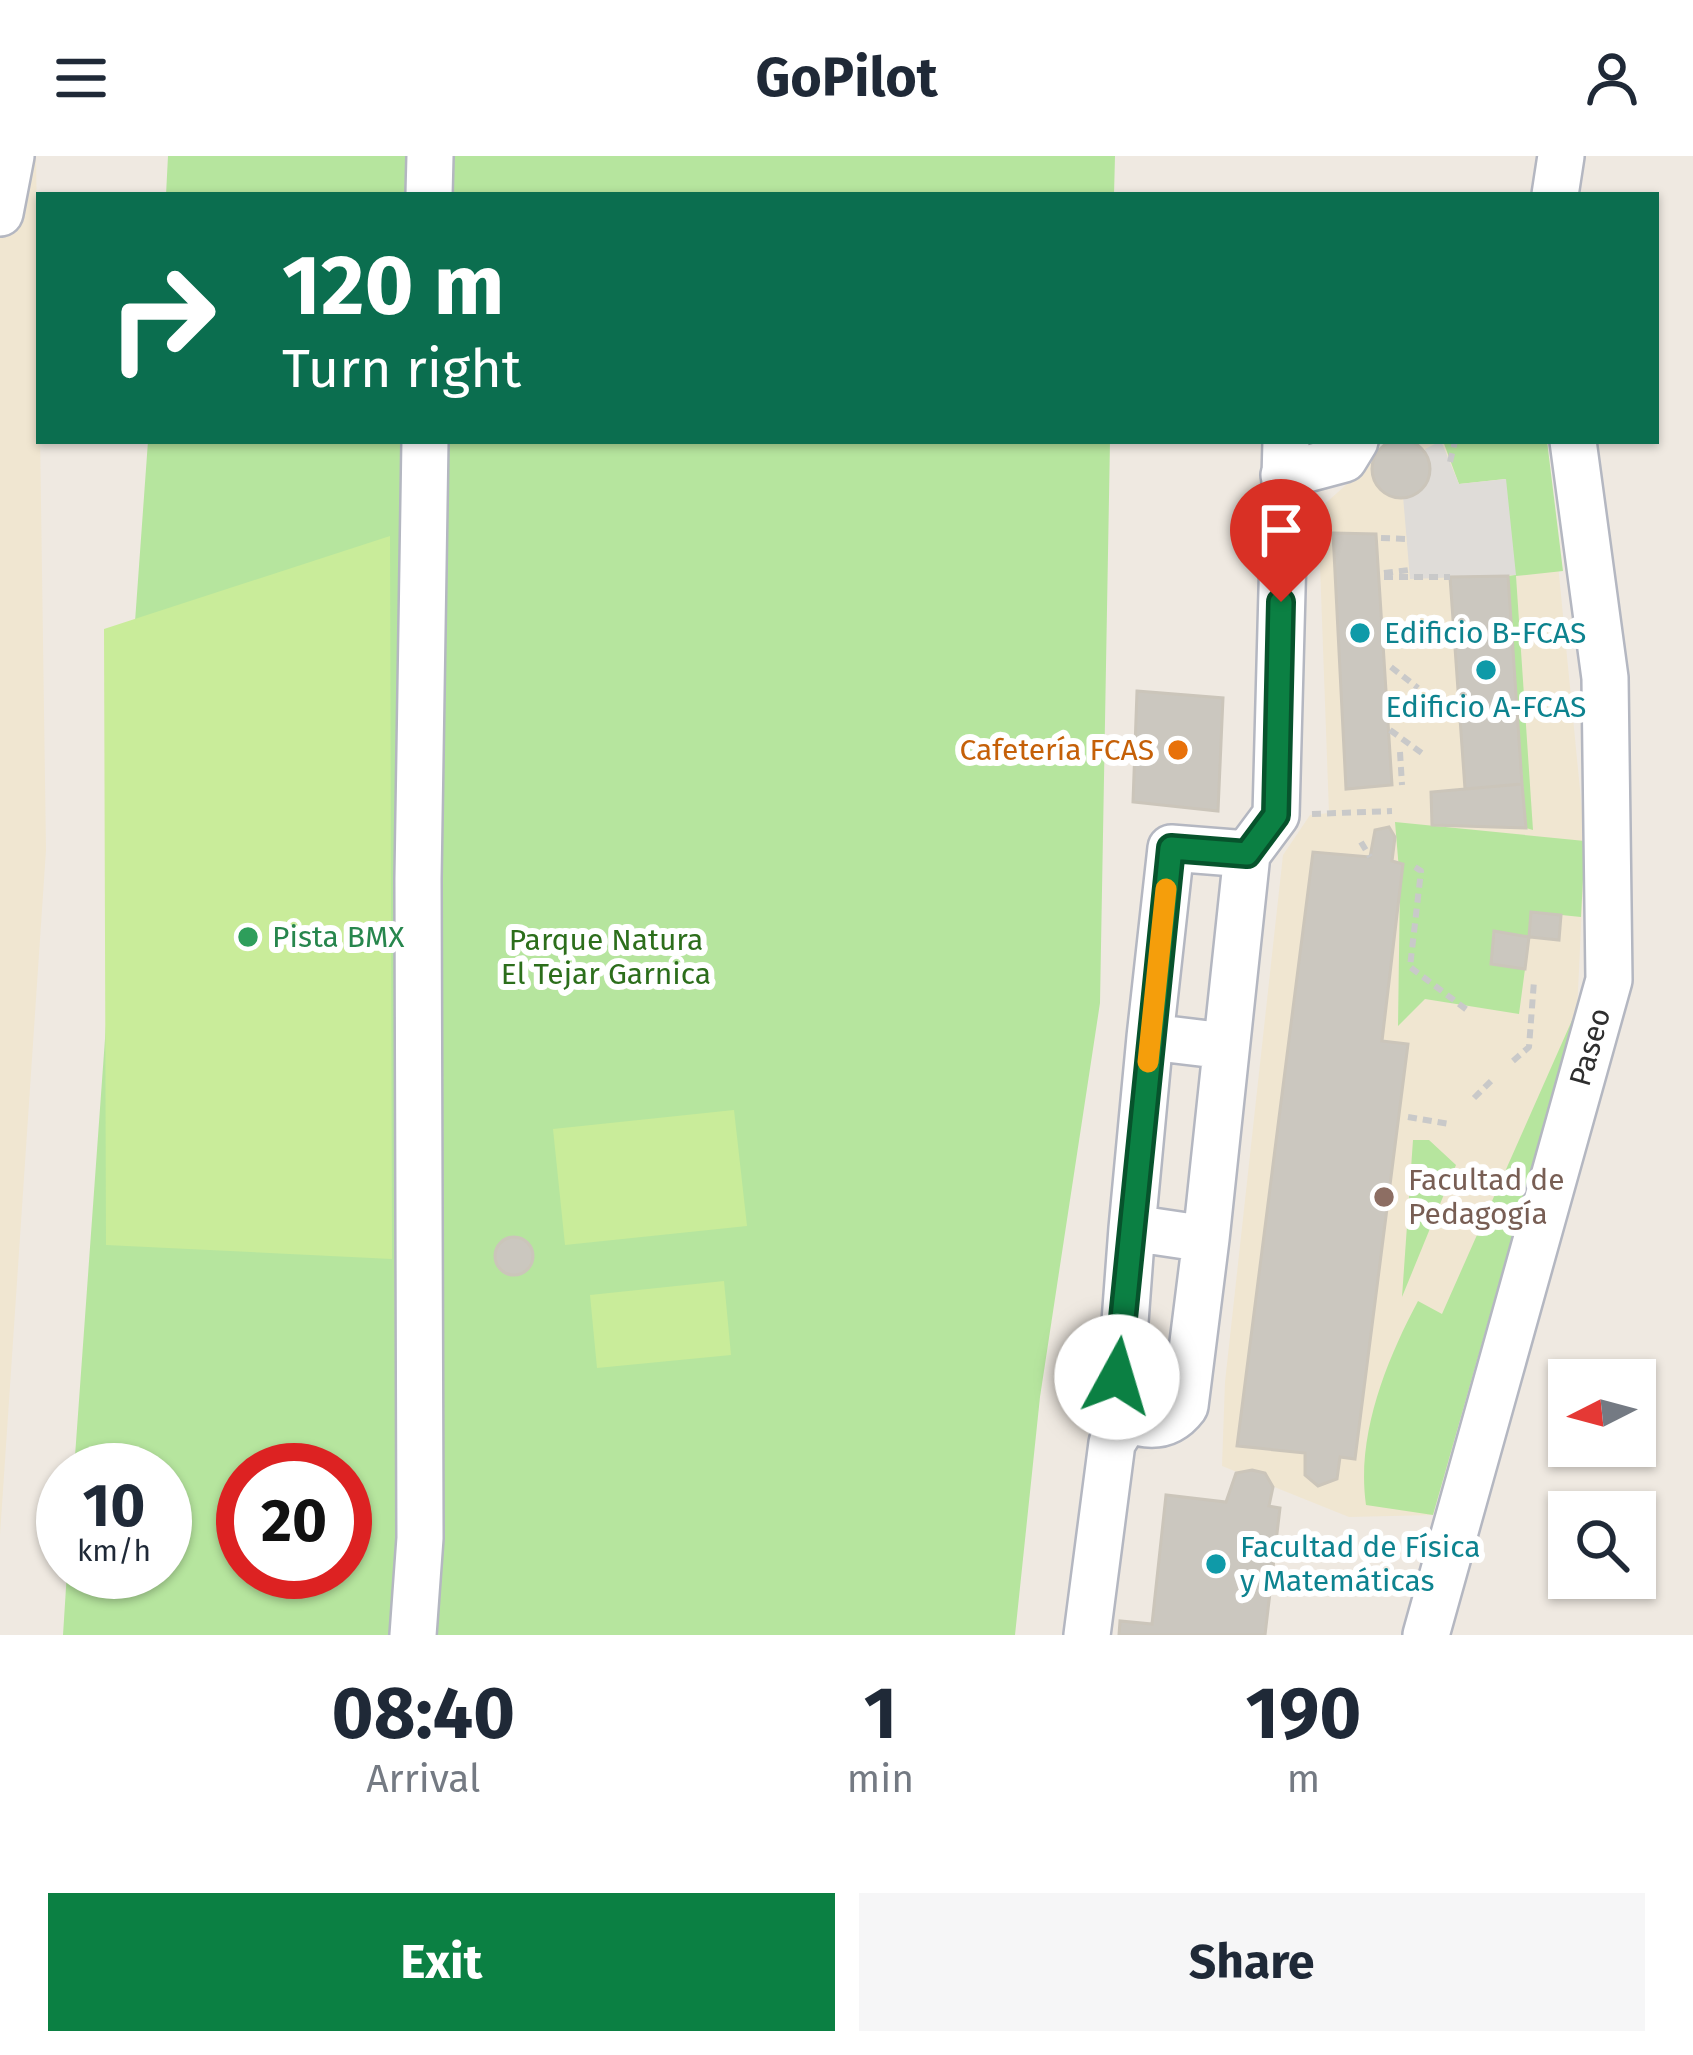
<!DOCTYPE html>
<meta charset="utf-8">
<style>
body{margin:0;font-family:"Fira Sans",sans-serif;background:#f6f6f7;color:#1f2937;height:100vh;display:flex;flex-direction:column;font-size:45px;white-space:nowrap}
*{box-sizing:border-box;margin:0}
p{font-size:39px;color:#747a83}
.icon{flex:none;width:66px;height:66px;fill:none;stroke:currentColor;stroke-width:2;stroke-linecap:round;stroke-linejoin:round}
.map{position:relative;height:1479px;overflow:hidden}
.details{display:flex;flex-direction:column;background:#fff;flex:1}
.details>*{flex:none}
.top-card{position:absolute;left:36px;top:36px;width:1623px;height:252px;border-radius:0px;box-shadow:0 3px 9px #0004;background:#0b6e4f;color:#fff;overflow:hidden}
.needle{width:78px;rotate:264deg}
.controls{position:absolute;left:1548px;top:1203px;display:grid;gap:24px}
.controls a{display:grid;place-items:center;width:108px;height:108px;border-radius:0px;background:#fff;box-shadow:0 3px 9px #0004;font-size:60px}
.speed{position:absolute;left:36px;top:1287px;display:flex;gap:24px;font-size:60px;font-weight:700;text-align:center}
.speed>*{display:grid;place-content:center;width:156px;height:156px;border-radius:50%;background:#fff;box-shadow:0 3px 9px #0004;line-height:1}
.speed small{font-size:30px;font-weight:400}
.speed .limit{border:18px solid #d22;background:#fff;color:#111}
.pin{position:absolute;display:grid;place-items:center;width:102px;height:102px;color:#fff;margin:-123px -51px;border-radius:50% 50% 50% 0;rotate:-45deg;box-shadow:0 0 12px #0007}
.pin .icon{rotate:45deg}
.me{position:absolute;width:132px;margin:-66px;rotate:6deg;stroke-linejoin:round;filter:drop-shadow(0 0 9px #0008)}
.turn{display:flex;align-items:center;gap:42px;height:252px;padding:0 48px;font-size:54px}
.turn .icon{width:156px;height:156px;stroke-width:2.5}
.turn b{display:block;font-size:84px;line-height:102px}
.eta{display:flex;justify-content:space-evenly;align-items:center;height:204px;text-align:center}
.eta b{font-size:72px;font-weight:700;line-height:84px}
.primary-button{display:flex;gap:24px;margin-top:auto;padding:24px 48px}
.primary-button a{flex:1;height:138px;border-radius:0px;background:#0b8043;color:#fff;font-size:48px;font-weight:700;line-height:138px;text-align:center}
.primary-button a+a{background:#f6f6f7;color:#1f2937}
header{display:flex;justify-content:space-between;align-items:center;height:156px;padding:0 48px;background:#fff;font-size:54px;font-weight:700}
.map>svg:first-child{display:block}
</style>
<header><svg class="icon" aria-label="menu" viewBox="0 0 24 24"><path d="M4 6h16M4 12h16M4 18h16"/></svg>GoPilot<svg class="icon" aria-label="person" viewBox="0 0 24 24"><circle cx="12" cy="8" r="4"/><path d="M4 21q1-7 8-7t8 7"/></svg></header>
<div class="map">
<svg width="1693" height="1479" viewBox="0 0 1693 1479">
<rect width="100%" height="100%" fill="#efe9e1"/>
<path fill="#f0e6d1" d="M 0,0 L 36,0 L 46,694 L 0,1379 Z
M 1395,285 L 1546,285 L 1585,685 L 1577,856 L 1433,1359 L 1349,1361 L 1222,1310 L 1225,1226 L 1283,699 L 1310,659 L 1329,657 L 1318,354 Z"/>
<path fill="#b6e59e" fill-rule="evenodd" d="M 168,0 L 1115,0 L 1114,39 L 166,39 Z
M 148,285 L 1110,285 L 1100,847 L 1040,1241 L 1015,1479 L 63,1479 L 67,1416 L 165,1416 L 165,1314 L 74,1314 ZM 243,1314 L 345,1314 L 345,1416 L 243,1416 Z
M 1443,285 L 1547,285 L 1563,415 L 1516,420 L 1533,674 L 1526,672 L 1508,420 L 1515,419 L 1505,323 L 1459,328 Z
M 1395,666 L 1585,685 L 1581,761 L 1532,756 L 1529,781 L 1493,776 L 1491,808 L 1525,813 L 1519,858 L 1425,843 L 1398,870 L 1400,726 Z
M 1577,853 L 1433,1359 L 1366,1349 C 1356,1280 1386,1205 1418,1145 L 1442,1158 Z
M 1413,984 L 1429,984 L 1456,1009 L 1402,1141 Z"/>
<path fill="#c9ec9a" d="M 390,380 L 392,1103 L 106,1089 L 104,473 Z
M 734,954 L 747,1070 L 565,1089 L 553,973 Z
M 724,1125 L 731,1199 L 597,1212 L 590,1139 Z"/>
<path fill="#dfdcd8" d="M 1441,285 L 1459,328 L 1506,323 L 1516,419 L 1410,423 L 1403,340 L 1418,338 L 1429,323 L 1425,293 Z"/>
<path fill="#cbc7bf" stroke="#cbc5ba" stroke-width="3" d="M1372 313a29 29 0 1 1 58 0a29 29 0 1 1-58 0Z
M 1333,377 L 1376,378 L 1392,629 L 1346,633 Z
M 1508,420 L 1522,628 L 1465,633 L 1450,421 Z
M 1137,535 L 1223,542 L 1218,655 L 1133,646 Z
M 1522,628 L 1526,672 L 1432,669 L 1431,636 Z
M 1389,671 L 1395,681 L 1392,705 L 1403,708 L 1382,885 L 1408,888 L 1355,1303 L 1340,1301 L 1337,1323 L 1318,1330 L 1305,1319 L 1305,1297 L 1237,1290 L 1313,696 L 1370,701 L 1375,674 Z
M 1531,756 L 1561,759 L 1559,784 L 1529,781 Z
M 1494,775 L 1529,781 L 1525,813 L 1491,808 Z
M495 1100a19 19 0 1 1 38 0a19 19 0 1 1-38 0Z
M 1252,1314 L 1265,1317 L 1273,1331 L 1269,1350 L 1280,1352 L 1265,1479 L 1119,1479 L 1120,1465 L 1152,1468 L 1166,1339 L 1226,1346 L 1236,1317 Z"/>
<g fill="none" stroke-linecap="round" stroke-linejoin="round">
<g stroke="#b4b7c1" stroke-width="50">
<path id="minor" d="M 429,39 L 430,0
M 1555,39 L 1561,0
M 0,57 L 11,0
M 1284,319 L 1344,303 L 1355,285
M 1150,881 L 1171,692 L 1247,698
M 1225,890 L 1150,881 L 1132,1072 L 1206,1083 L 1247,698 L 1276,659 L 1286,285
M 1132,1072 L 1119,1246 L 1127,1263 C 1151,1272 1169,1271 1185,1250 L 1206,1083
M 413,1479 L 420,1382 L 418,723 L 425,285
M 1087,1479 L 1112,1287 L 1127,1263
M 1426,1479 L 1609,824 L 1605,522 L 1573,285"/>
</g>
<path stroke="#c9c9c9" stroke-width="6" stroke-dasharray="9 6" stroke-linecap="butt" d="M 1450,306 L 1455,285
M 1381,382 L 1407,383
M 1384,417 L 1409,414
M 1384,421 L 1450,421
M 1391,511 L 1418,532
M 1390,574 L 1423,598
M 1400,596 L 1402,629
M 1312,658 L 1392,655
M 1361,686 L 1370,701
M 1415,711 L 1421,715 L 1410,811 L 1467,854
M 1513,905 L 1529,891 L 1534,825
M 1474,942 L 1494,922
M 1408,961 L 1449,968"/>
<use href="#minor" stroke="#fff" stroke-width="45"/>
</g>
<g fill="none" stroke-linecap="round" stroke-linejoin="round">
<g stroke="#07532c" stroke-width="30">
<path id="route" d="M 1117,1221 L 1171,692 L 1247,698 L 1276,659 L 1281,446"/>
</g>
<use href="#route" stroke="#0b8043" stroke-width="21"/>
<path stroke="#f59e0b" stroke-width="21" d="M 1148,906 L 1166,733"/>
</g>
<g fill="#0f9aa8" stroke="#fff" stroke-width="4.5">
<circle cx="1360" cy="477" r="12"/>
<circle cx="1486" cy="514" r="12"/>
<circle cx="1216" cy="1408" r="12"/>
</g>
<circle fill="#e8710a" stroke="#fff" stroke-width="4.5" cx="1178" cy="594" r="12"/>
<circle fill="#2e9e5b" stroke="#fff" stroke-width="4.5" cx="248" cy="781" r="12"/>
<circle fill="#8d6e63" stroke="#fff" stroke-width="4.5" cx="1384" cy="1041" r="12"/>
<g text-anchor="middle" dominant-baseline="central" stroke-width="12" stroke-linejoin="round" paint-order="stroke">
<g font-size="30" fill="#0d838f" stroke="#fff" text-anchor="start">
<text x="1384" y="477">Edificio B-FCAS</text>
<text x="1486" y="551" text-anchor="middle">Edificio A-FCAS</text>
<text x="1240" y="1391">Facultad de Física<tspan x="1240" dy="34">y Matemáticas</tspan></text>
</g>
<g font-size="30" fill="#c56008" stroke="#fff" text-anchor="end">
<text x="1154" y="594">Cafetería FCAS</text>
</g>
<g font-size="30" fill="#27864d" stroke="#fff" text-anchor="start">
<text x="272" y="781">Pista BMX</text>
</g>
<g font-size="30" fill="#2c6e1b" stroke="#fff">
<text x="606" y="784">Parque Natura<tspan x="606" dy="34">El Tejar Garnica</tspan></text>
</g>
<g font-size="30" fill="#2e2e2e" stroke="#fff">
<text transform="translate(1590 891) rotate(-74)">Paseo</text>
</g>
<g font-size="30" fill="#785e54" stroke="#fff" text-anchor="start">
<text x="1408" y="1024">Facultad de<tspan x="1408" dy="34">Pedagogía</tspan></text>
</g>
</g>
</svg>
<div class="controls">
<a><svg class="needle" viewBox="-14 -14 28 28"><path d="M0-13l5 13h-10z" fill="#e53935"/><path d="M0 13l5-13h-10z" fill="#747a83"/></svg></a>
<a><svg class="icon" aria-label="search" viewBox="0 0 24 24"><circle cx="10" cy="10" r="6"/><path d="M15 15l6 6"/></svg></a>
</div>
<div class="speed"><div>10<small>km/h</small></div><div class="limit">20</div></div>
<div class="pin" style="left:1281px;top:446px;background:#d93025"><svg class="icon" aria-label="arrive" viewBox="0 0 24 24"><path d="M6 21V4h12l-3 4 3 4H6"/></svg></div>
<svg class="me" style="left:1117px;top:1221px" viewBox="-20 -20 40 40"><circle r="19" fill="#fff"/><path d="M0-13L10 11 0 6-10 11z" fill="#0b8043"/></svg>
<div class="top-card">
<div class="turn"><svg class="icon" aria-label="right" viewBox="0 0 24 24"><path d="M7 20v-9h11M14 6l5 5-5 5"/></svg><div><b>120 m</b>Turn right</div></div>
</div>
</div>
<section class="details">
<div class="eta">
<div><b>08:40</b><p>Arrival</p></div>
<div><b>1</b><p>min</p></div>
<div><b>190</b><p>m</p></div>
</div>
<div class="primary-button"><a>Exit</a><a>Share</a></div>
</section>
